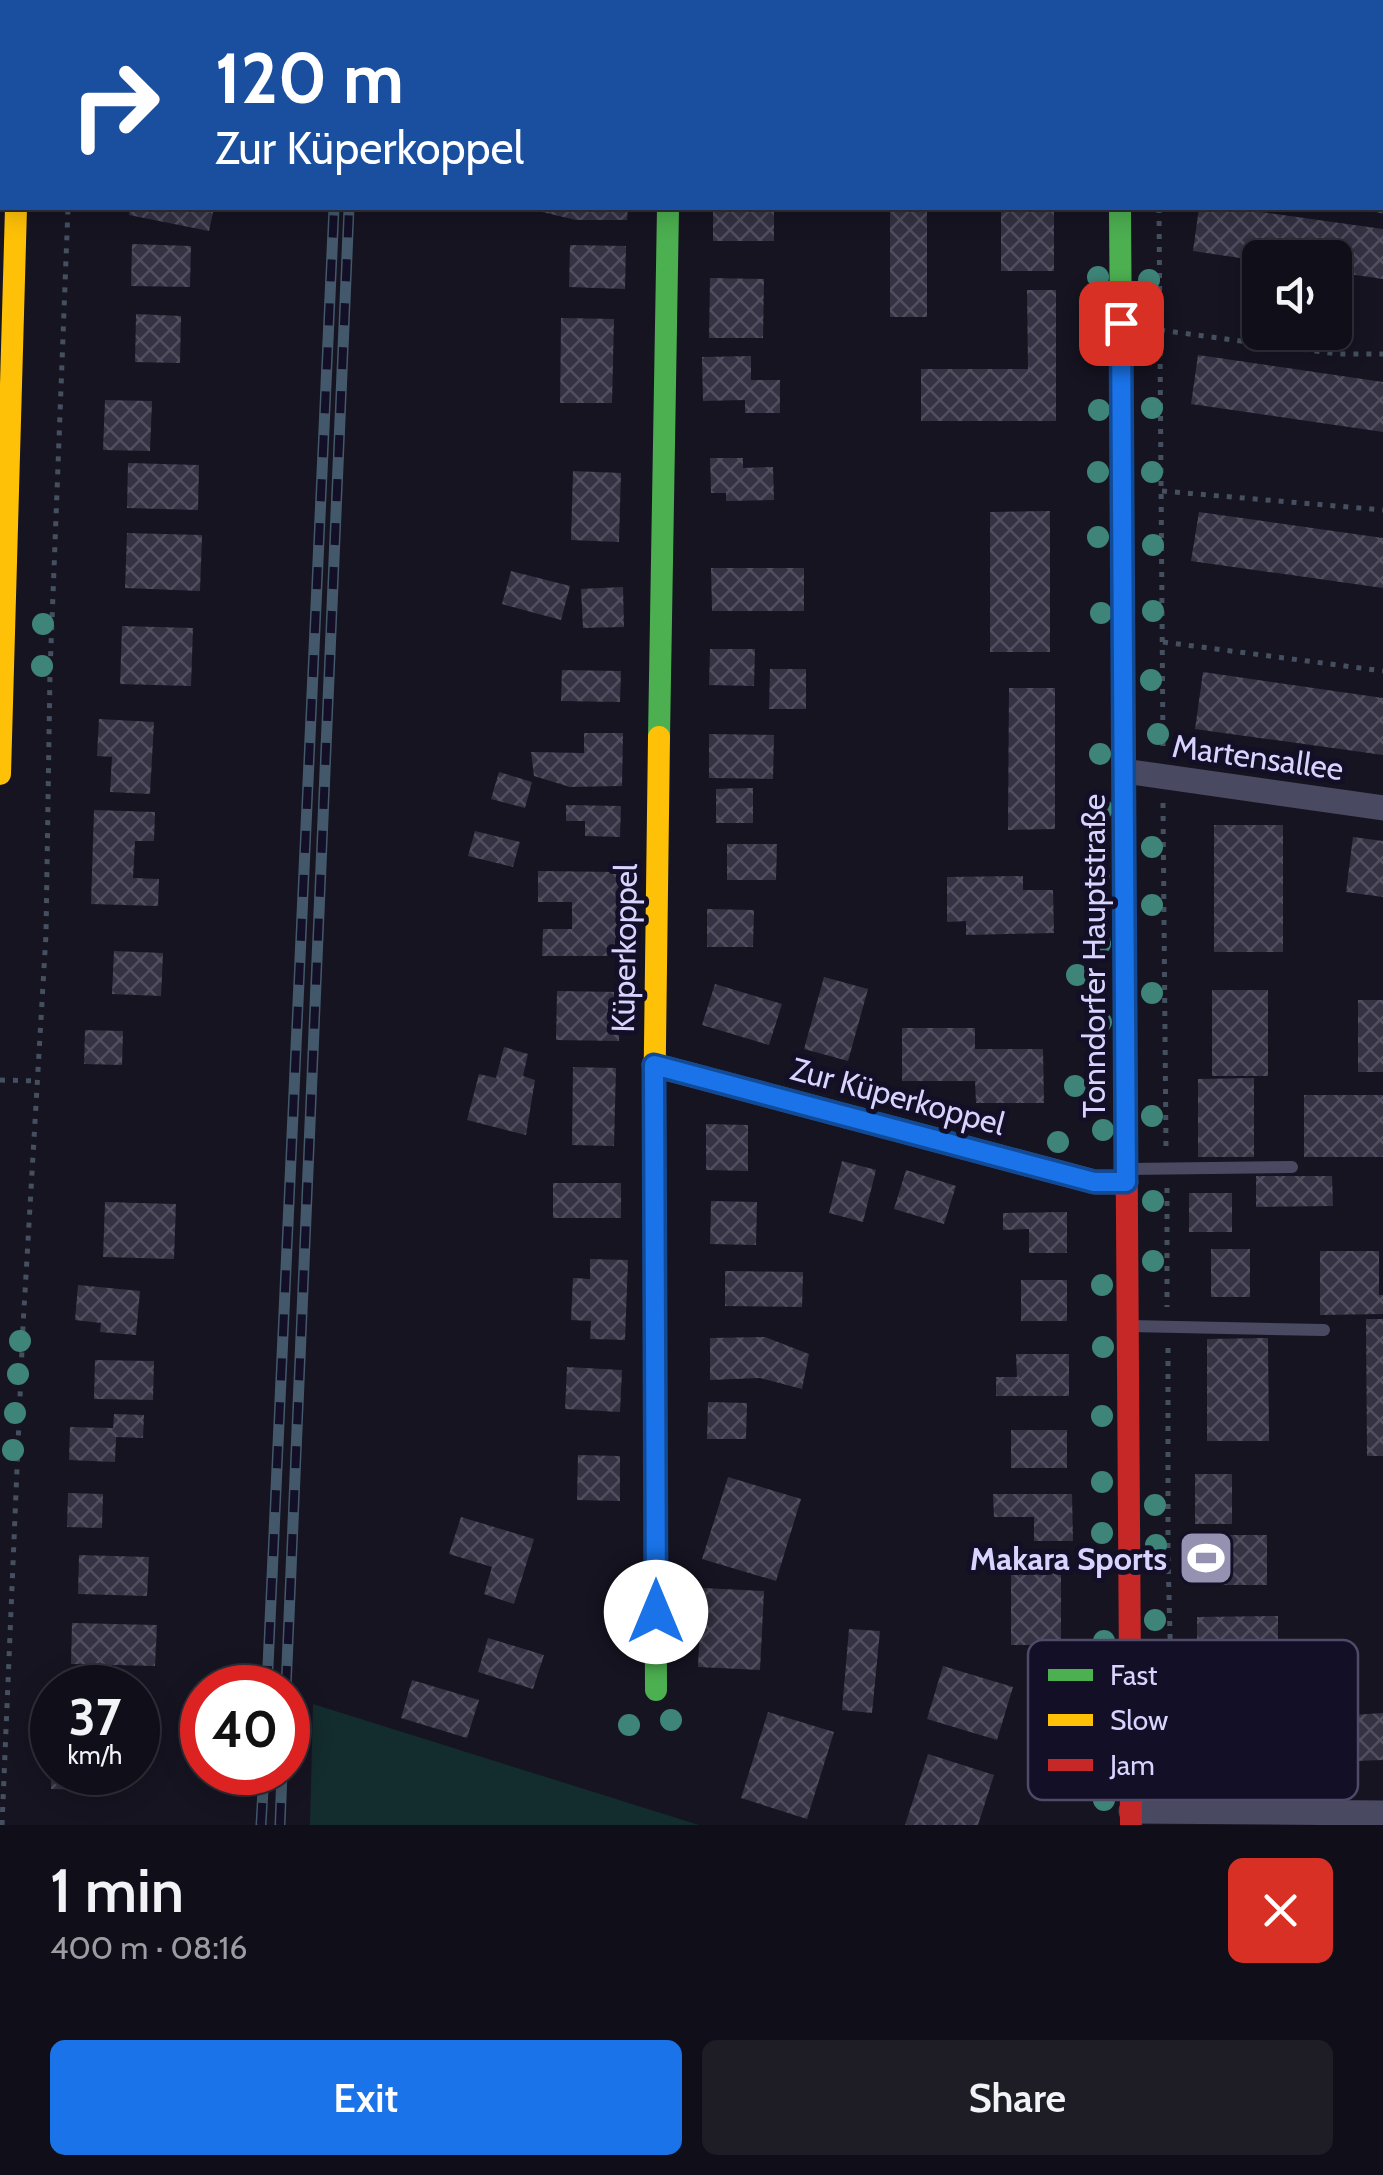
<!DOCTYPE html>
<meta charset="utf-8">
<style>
body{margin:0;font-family:Cabin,sans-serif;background:#1e1d26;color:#f1f3f6;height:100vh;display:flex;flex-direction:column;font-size:38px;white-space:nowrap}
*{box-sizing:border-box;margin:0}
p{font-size:32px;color:#9c9ca2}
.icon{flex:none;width:55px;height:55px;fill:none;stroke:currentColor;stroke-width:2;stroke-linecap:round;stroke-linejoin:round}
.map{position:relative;height:1825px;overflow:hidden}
.panel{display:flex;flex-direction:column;background:#100f19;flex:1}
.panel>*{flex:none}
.top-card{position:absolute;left:0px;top:0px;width:1385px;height:210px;box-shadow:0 5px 25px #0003,0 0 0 2px #302f38;background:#1a4fa0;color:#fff;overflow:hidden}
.controls{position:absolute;left:1242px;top:240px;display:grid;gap:20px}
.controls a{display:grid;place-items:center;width:110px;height:110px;border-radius:15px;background:#100f19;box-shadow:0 5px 25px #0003,0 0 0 2px #302f38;font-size:50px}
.speed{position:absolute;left:30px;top:1665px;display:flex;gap:20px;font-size:50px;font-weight:700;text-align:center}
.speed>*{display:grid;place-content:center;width:130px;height:130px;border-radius:50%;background:#100f19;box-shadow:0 5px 25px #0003,0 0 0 2px #302f38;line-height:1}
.speed small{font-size:25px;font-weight:400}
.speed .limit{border:15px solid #d22;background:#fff;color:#111}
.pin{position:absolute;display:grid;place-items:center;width:85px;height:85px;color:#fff;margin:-42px;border-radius:20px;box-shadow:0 5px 15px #0006}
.me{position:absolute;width:110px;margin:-55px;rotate:0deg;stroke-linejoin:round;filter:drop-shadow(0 0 8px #0008)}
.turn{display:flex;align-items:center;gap:35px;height:210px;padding:0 50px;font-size:45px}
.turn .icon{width:130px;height:130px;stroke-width:2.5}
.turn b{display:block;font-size:70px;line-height:85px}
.round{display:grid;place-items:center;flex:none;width:105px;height:105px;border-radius:15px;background:#1e1d26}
.head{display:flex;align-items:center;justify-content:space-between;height:170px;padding:0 50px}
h1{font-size:60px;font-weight:600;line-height:75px}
.primary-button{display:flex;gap:20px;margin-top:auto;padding:20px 50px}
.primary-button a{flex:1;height:115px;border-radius:15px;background:#1a73e8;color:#fff;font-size:40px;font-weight:600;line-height:115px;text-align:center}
.primary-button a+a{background:#1e1d26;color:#f1f3f6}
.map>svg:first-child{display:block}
</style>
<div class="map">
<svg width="1383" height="1825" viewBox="0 0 1383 1825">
<defs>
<pattern id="building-cross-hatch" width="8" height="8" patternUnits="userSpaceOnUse" patternTransform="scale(2.5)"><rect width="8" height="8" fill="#343243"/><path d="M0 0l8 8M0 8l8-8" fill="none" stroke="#514f5f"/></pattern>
</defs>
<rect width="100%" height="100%" fill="#161421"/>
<path fill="#132c2d" d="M 313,1704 L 699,1825 L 310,1825 Z"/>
<path fill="url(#building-cross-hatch)" d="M 130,208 L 214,208 L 209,231 L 129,215 Z
M 525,208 L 628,208 L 627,220 L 576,220 Z
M 713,208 L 774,208 L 774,241 L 713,241 Z
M 890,208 L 927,208 L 927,317 L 890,317 Z
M 1001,208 L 1054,208 L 1054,271 L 1001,271 Z
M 1199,208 L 1233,208 L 1383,229 L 1383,279 L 1335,272 L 1335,258 L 1260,258 L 1260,261 L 1193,251 Z
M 132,244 L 191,246 L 190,287 L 131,286 Z
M 570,245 L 626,246 L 625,289 L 569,287 Z
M 710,278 L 764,279 L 763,338 L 709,338 Z
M 1027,290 L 1056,290 L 1056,421 L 921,421 L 921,369 L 1028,369 Z
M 136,314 L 181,316 L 180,363 L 135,362 Z
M 561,318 L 614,319 L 612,403 L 560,403 Z
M 1198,355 L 1383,382 L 1383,432 L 1191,404 Z
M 751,356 L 751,380 L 780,380 L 780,413 L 745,413 L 745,400 L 703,401 L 702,357 Z
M 105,400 L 152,401 L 150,451 L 103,450 Z
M 710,458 L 743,458 L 743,468 L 773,467 L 774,500 L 726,501 L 726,493 L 711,493 Z
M 128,463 L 199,465 L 198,510 L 127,508 Z
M 573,471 L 621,473 L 619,542 L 571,540 Z
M 1050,511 L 1050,652 L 990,652 L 990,512 Z
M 1199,512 L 1383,538 L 1383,588 L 1191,561 Z
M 127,533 L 202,535 L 200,591 L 125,588 Z
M 711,568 L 804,568 L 804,611 L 712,611 Z
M 511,571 L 570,586 L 561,620 L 502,604 Z
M 623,587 L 624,627 L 583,628 L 581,589 Z
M 122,626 L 193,628 L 191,686 L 120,684 Z
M 710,649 L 755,649 L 754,686 L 709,685 Z
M 770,669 L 806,669 L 806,709 L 769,709 Z
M 562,670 L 621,671 L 620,702 L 561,701 Z
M 1203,672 L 1383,698 L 1383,755 L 1195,729 Z
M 1009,688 L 1055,688 L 1055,829 L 1008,830 Z
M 99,719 L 154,722 L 150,794 L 110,792 L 112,757 L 97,756 Z
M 584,733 L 623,733 L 622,786 L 570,787 L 534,776 L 531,752 L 584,753 Z
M 709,734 L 774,735 L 773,779 L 709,778 Z
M 499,772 L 532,782 L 525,808 L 491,799 Z
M 753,788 L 753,823 L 716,823 L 716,789 Z
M 566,805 L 621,806 L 620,837 L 585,836 L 585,821 L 566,821 Z
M 94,810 L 155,812 L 154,841 L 135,841 L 133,878 L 159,879 L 158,906 L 91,904 Z
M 1214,825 L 1283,825 L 1283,952 L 1214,952 Z
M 475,831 L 520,842 L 513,867 L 468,856 Z
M 1353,837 L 1383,841 L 1383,897 L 1346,892 Z
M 727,844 L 777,844 L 776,880 L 727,880 Z
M 538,871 L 621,872 L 620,956 L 542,956 L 543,929 L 572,929 L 572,902 L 538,902 Z
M 1023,876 L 1023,890 L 1053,890 L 1054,933 L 966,935 L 966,921 L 947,922 L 947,877 Z
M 707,909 L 754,910 L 753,947 L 707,947 Z
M 114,951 L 163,953 L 161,996 L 112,994 Z
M 824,977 L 868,989 L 848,1061 L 804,1049 Z
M 715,984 L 782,1004 L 769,1045 L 702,1025 Z
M 1212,990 L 1268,990 L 1268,1076 L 1212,1076 Z
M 557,991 L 620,992 L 619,1041 L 556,1040 Z
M 1358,1000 L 1383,1000 L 1383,1072 L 1358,1072 Z
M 902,1028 L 975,1028 L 975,1049 L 1043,1049 L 1044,1103 L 976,1103 L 975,1081 L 902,1081 Z
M 85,1030 L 123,1031 L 122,1065 L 84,1064 Z
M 504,1047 L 528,1054 L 523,1076 L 535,1080 L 526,1135 L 467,1120 L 479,1074 L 496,1078 Z
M 573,1067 L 616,1068 L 614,1146 L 572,1145 Z
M 1254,1078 L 1254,1157 L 1198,1157 L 1198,1079 Z
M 1304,1095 L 1383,1095 L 1383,1157 L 1304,1157 Z
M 706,1124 L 748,1125 L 748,1171 L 706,1170 Z
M 842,1161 L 876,1170 L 863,1222 L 829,1213 Z
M 906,1170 L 956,1186 L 944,1224 L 894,1209 Z
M 1256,1176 L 1332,1176 L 1333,1206 L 1256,1207 Z
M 553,1183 L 621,1183 L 621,1218 L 553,1218 Z
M 1189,1193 L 1232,1193 L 1232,1232 L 1189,1232 Z
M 711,1201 L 757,1202 L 756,1245 L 710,1244 Z
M 105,1202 L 176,1204 L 174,1259 L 103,1257 Z
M 1067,1212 L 1067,1253 L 1029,1253 L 1029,1229 L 1003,1230 L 1003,1213 Z
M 1211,1249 L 1250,1249 L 1250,1297 L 1211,1297 Z
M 1320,1251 L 1379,1251 L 1379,1295 L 1383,1295 L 1383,1314 L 1320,1315 Z
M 590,1259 L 628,1260 L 625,1340 L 590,1339 L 591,1321 L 571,1320 L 573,1278 L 590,1279 Z
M 725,1271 L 803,1272 L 802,1307 L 725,1306 Z
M 1021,1280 L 1067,1280 L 1067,1321 L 1021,1321 Z
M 78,1285 L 140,1291 L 136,1335 L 100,1332 L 101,1323 L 75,1320 Z
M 1366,1319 L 1383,1319 L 1383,1456 L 1367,1456 Z
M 765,1337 L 809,1354 L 802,1389 L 760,1378 L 710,1380 L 710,1338 Z
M 1268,1338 L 1269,1441 L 1207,1441 L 1207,1339 Z
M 1016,1354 L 1069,1354 L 1069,1396 L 996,1396 L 996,1377 L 1017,1377 Z
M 95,1360 L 154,1361 L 153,1400 L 94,1399 Z
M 567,1367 L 622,1370 L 620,1412 L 565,1409 Z
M 708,1402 L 747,1403 L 746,1439 L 707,1439 Z
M 114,1414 L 144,1415 L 143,1438 L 116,1437 L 115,1462 L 69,1460 L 70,1427 L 113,1428 Z
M 1011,1430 L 1067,1430 L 1067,1468 L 1011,1468 Z
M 578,1455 L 620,1456 L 620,1501 L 577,1500 Z
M 1195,1474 L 1232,1474 L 1232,1524 L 1195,1524 Z
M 728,1477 L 801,1499 L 776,1581 L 702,1559 Z
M 68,1493 L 103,1494 L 102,1528 L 67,1527 Z
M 993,1494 L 1072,1494 L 1073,1541 L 1034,1541 L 1034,1517 L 994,1517 Z
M 461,1517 L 534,1539 L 514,1604 L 484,1594 L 492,1567 L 449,1554 Z
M 1195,1535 L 1267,1535 L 1267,1585 L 1196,1585 Z
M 79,1555 L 149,1557 L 147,1596 L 78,1594 Z
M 1011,1573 L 1061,1573 L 1061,1645 L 1011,1645 Z
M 702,1588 L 764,1591 L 760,1670 L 698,1667 Z
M 1278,1616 L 1278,1658 L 1197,1659 L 1197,1617 Z
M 72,1623 L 157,1625 L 155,1666 L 71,1664 Z
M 849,1629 L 880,1631 L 872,1713 L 842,1710 Z
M 488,1638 L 544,1655 L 533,1689 L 478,1672 Z
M 943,1666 L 1013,1687 L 997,1740 L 927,1719 Z
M 412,1680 L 479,1700 L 467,1738 L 401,1718 Z
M 768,1712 L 834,1732 L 807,1819 L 741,1798 Z
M 1383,1713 L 1383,1760 L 1355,1761 L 1353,1715 Z
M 928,1754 L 994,1775 L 978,1825 L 905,1825 Z
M 51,1772 L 94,1772 L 93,1790 L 51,1789 Z"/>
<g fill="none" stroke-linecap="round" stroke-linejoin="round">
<path stroke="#44505f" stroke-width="5" stroke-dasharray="5 8" stroke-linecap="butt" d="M 1158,0 L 1158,2
M 73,2 L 73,0
M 1382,179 L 1383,180
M 1159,208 L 1163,747
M 1365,208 L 1383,211
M 1160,330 L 1337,354 L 1383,354
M 1162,491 L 1383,510
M 1163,642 L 1383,671
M 1163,803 L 1166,1147
M 0,1080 L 37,1081
M 1167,1188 L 1167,1307
M 1168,1348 L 1168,1558 L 1174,1787
M 2,1825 L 23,1326 L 46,934 L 50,672 L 68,208"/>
<path stroke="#4a4962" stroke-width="12" d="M 1129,1169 L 1292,1167
M 1130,1326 L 1324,1330"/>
<path stroke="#4a4962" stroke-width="25" d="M 667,0 L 667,2
M 1124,771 L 1383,808
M 654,1065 L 1095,1182 L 1126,1182
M 1131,1811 L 1383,1813"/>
<path stroke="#4caf50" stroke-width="22" d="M 1119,0 L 1119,2
M 1120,208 L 1126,1066
M 659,737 L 668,208
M 654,1121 L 656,1690"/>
<path stroke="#ffc107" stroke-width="22" d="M 0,774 L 16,208
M 654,1121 L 659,737"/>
<path stroke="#c62828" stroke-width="22" d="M 21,0 L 21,2
M 1126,1066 L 1131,1825"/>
<g stroke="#43596b" stroke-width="11">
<path id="rail" d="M 343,2 L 343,0
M 359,2 L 359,0
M 267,1688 L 334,208
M 286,1688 L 349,208
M 261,1825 L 264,1772
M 280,1825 L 282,1772"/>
</g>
<use href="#rail" stroke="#130f26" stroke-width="8" stroke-dasharray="22" stroke-linecap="butt"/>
</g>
<g fill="#3e8478">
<circle cx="1098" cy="277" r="11"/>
<circle cx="1149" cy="280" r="11"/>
<circle cx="1098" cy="342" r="11"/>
<circle cx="1152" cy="408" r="11"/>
<circle cx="1099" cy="410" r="11"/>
<circle cx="1098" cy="472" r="11"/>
<circle cx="1152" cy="472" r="11"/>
<circle cx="1098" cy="537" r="11"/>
<circle cx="1153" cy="545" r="11"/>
<circle cx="1153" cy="611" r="11"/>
<circle cx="1101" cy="613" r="11"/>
<circle cx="43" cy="624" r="11"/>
<circle cx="42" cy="666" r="11"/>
<circle cx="1151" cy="680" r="11"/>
<circle cx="1158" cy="734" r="11"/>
<circle cx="1100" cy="754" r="11"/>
<circle cx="1102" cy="809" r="11"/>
<circle cx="1152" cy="847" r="11"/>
<circle cx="1099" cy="878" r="11"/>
<circle cx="1152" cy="905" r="11"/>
<circle cx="1100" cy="944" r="11"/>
<circle cx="1077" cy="975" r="11"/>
<circle cx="1152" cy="993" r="11"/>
<circle cx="1101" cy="1022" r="11"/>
<circle cx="1075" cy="1086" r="11"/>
<circle cx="1152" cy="1116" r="11"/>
<circle cx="1103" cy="1130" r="11"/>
<circle cx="1058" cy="1142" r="11"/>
<circle cx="1153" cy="1201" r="11"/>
<circle cx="1153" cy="1261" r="11"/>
<circle cx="1102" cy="1285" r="11"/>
<circle cx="20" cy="1341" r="11"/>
<circle cx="1103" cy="1347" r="11"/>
<circle cx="18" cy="1374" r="11"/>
<circle cx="15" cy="1413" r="11"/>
<circle cx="1102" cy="1416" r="11"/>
<circle cx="13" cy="1450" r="11"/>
<circle cx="1102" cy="1482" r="11"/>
<circle cx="1155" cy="1505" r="11"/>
<circle cx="1102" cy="1533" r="11"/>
<circle cx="1156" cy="1545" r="11"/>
<circle cx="1155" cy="1620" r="11"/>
<circle cx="1104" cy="1641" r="11"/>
<circle cx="671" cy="1720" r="11"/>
<circle cx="629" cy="1725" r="11"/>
<circle cx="1104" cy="1800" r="11"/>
</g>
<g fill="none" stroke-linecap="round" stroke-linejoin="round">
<g stroke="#114b97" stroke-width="25">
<path id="route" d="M 656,1612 L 654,1065 L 1094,1182 L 1126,1182 L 1121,323"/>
</g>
<use href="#route" stroke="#1a73e8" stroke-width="18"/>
</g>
<defs>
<g id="stadium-square" transform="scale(2.875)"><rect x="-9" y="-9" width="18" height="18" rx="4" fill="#9591b1" stroke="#130f26"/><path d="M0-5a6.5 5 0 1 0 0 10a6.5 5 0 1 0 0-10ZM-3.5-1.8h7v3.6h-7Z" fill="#fff"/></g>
</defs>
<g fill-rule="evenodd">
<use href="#stadium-square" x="1206" y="1558"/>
</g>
<g text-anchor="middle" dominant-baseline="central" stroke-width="10" stroke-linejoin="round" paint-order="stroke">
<g font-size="32" fill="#d9d4ff" stroke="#130f26">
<text transform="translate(1258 757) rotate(8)">Martensallee</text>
<text transform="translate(624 948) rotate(-89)">Küperkoppel</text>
<text transform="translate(1093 956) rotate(-90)">Tonndorfer Hauptstraße</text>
<text transform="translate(898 1096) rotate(15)">Zur Küperkoppel</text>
</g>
<g font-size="32" font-weight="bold" fill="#d9d4ff" stroke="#130f26" text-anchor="end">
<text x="1167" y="1558">Makara Sports</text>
</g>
</g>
<rect x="1028" y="1640" width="330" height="160" rx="15" fill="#130f26" stroke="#4e4a67" stroke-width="2.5"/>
<rect x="1048" y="1669" width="45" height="12" fill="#4caf50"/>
<rect x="1048" y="1714" width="45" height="12" fill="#ffc107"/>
<rect x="1048" y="1759" width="45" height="12" fill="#c62828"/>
<g font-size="28" fill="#d9d4ff">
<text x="1110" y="1685">Fast</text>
<text x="1110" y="1730">Slow</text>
<text x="1110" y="1775">Jam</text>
</g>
</svg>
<div class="controls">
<a><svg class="icon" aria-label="sound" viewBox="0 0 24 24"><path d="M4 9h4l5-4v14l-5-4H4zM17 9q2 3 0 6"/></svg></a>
</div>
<div class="speed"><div>37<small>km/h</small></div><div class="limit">40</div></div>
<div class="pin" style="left:1121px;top:323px;background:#d93025"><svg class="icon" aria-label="arrive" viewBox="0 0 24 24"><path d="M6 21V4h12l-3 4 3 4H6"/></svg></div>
<svg class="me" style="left:656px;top:1612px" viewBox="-20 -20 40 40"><circle r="19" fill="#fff"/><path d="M0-13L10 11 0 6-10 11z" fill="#1a73e8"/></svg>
<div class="top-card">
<div class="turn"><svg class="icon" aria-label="right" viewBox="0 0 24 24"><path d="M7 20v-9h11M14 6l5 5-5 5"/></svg><div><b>120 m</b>Zur Küperkoppel</div></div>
</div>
</div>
<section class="panel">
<div class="head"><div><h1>1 min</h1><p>400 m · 08:16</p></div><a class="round" style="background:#d93025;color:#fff"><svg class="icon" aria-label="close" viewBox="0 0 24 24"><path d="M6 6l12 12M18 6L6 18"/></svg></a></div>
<div class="primary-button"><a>Exit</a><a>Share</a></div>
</section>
